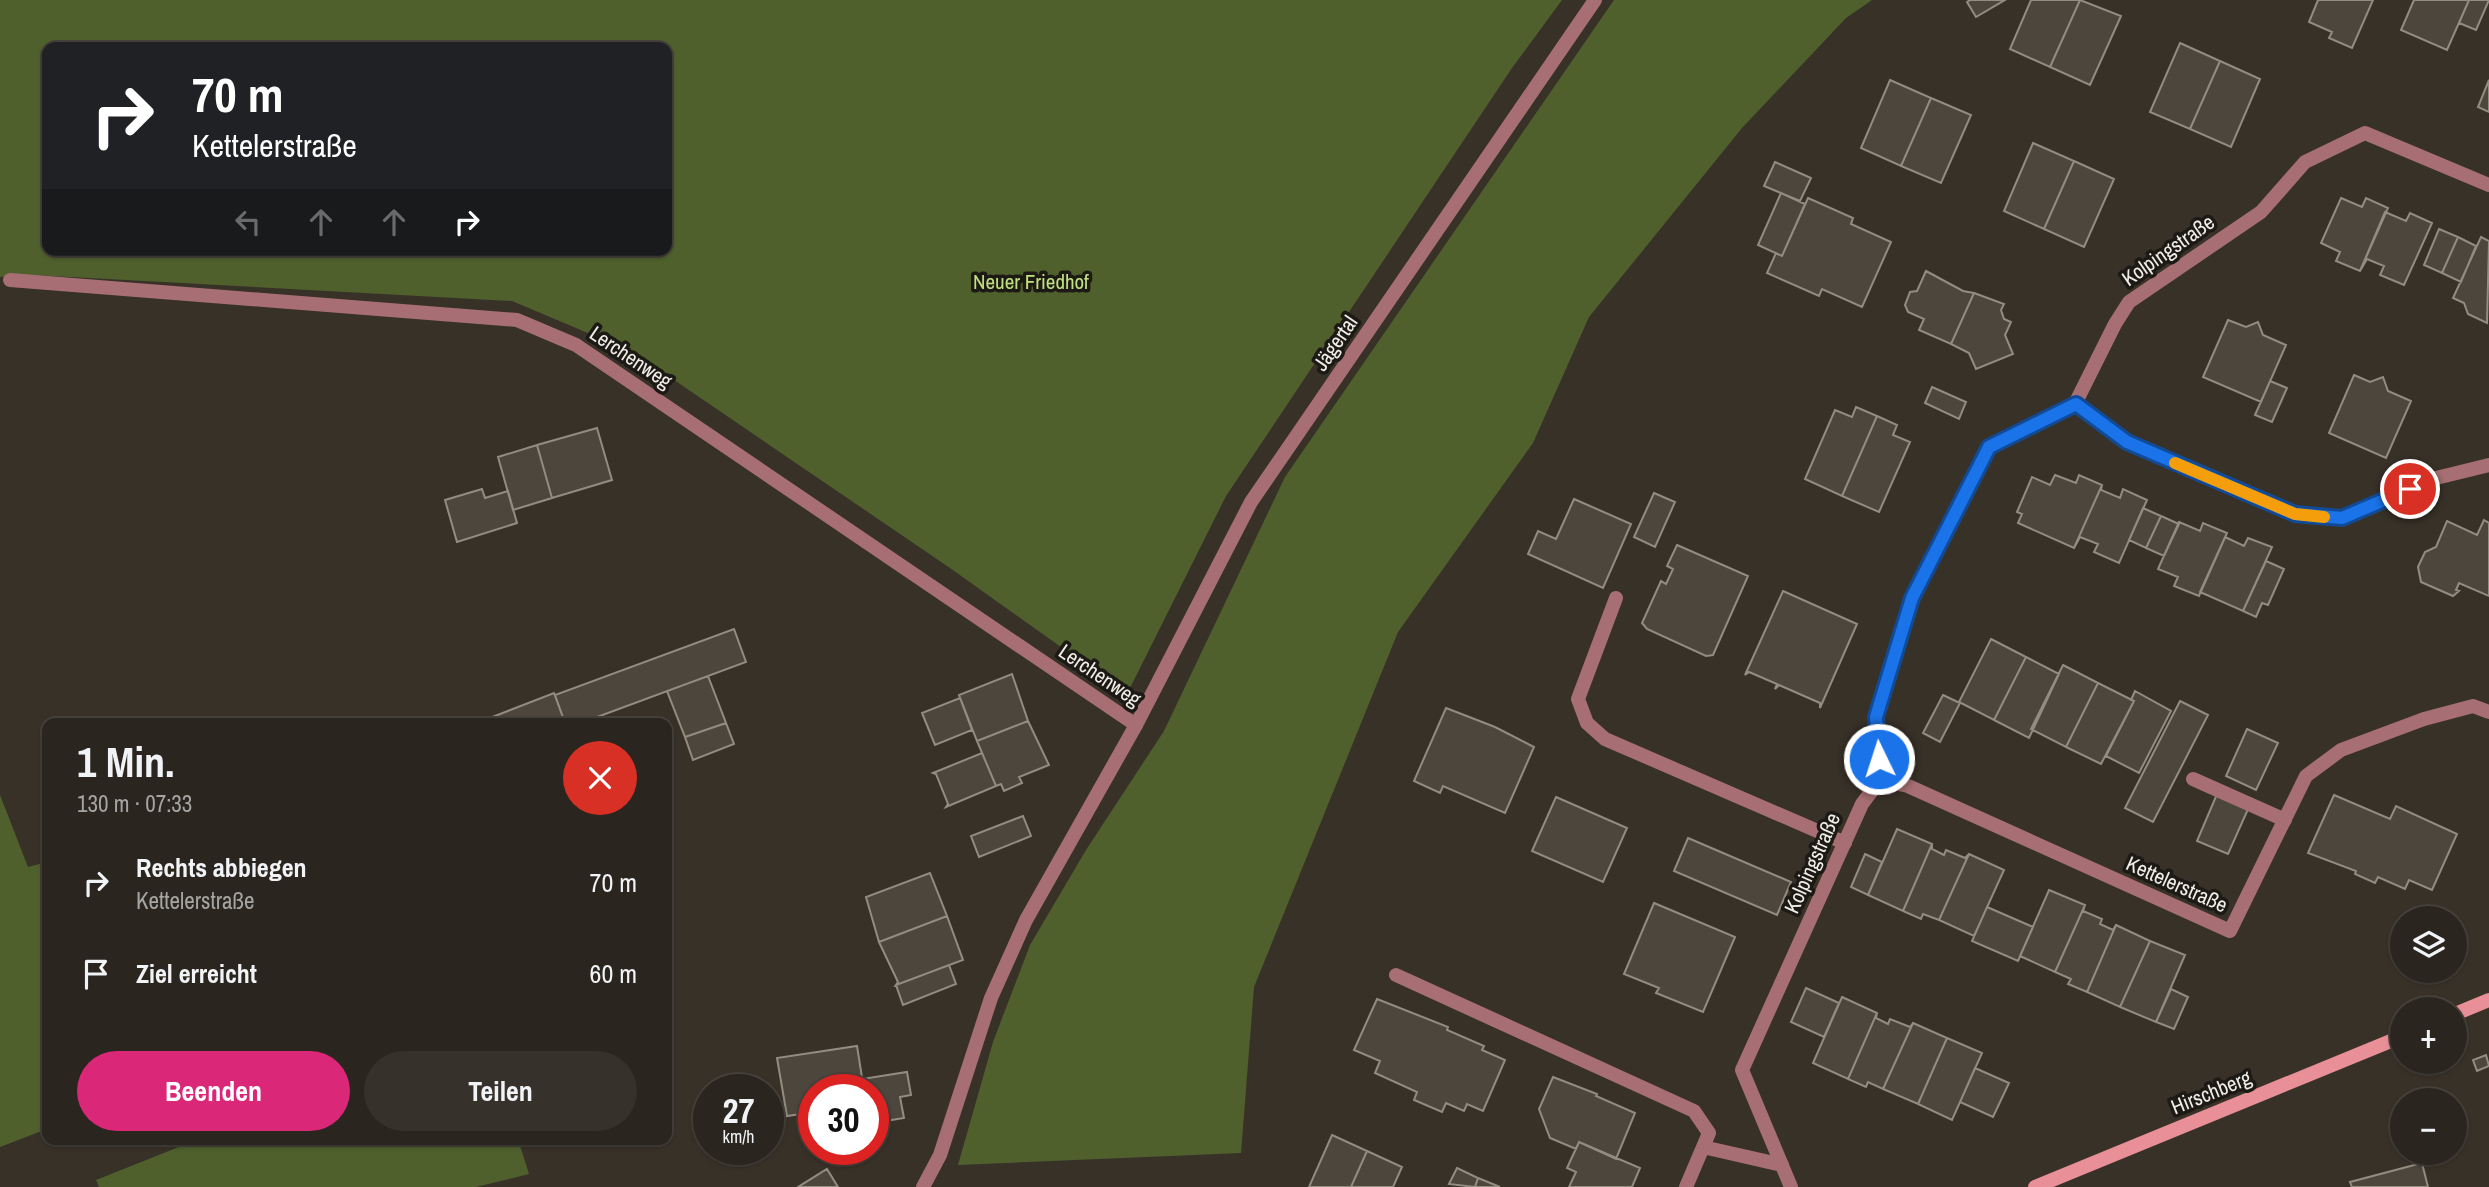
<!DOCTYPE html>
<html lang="de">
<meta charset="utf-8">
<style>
body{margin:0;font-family:"Archivo Narrow",sans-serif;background:#36312b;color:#f1f3f6;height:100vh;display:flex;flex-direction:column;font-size:26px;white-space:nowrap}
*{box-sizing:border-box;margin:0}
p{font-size:23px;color:#a5a5a4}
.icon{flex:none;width:38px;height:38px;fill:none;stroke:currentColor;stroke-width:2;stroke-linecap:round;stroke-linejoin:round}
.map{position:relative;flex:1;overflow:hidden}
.panel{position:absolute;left:42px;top:718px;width:630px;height:427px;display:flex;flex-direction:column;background:#2a251e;border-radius:14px;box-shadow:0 2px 5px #0004,0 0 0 2px #46423c}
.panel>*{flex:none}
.guide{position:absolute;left:42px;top:42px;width:630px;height:214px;border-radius:14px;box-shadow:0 2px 5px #0004,0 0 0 2px #46423c;background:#202124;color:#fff;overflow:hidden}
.buttons{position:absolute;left:2390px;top:906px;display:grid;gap:14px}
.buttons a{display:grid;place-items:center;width:77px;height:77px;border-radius:50%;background:#2a251e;box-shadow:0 2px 5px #0004,0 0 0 2px #46423c;font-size:35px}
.speed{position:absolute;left:693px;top:1074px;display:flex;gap:14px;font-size:35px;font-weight:700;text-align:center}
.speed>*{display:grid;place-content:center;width:91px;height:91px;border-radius:50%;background:#2a251e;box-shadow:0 2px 5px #0004,0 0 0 2px #46423c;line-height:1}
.speed small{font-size:18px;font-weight:400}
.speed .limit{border:10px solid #d22;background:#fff;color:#111}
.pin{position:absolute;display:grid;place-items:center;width:60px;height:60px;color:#fff;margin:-30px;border:4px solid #fff;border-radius:50%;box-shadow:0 2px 7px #0007}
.me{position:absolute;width:77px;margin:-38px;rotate:356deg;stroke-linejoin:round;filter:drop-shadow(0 0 5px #0008)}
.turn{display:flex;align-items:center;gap:24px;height:147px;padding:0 35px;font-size:32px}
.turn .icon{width:91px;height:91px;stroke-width:2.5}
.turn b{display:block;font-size:49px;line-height:60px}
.lanes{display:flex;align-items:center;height:66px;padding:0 35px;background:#0003;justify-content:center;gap:35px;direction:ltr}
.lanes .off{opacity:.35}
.round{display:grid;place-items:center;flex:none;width:74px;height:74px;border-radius:37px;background:#36312b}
.headline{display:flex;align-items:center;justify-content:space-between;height:119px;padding:0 35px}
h1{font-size:42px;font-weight:800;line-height:52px}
.action{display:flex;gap:14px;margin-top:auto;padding:14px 35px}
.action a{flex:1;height:80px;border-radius:42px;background:#db2777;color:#fff;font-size:28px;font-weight:800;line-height:80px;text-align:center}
.action a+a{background:#36312b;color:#f1f3f6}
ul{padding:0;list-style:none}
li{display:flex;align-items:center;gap:21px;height:91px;padding:0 35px}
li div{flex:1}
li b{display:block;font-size:26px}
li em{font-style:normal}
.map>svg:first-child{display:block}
</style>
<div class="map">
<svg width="2489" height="1187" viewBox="0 0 2489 1187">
<rect width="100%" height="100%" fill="#383128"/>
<path fill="#4f602d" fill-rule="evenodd" d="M 0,0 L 1562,0 L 1512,68 L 1226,496 L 1127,694 L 950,568 L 633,352 L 512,301 L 33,275 L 0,277 ZM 47,47 L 667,47 L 667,250 L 47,250 Z
M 1614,0 L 1872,0 L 1846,18 L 1742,128 L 1589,317 L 1533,443 L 1398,632 L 1254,987 L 1241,1153 L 958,1165 L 993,1042 L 1030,945 L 1086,850 L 1164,731 L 1285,477 Z
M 0,795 L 28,867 L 47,862 L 47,1129 L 0,1147 Z
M 199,1139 L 518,1139 L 529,1174 L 476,1187 L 99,1187 L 96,1180 Z"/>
<path fill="#4d463c" stroke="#948c81" stroke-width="2" d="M 1970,0 L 2005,0 L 1976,17 L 1967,2 Z
M 2031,0 L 2080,0 L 2050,67 L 2010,49 Z
M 2080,0 L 2121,16 L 2090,85 L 2050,67 Z
M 2318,0 L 2373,0 L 2352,48 L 2329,38 L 2332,32 L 2309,22 Z
M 2414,0 L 2469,0 L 2447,50 L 2401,30 Z
M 2469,0 L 2489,0 L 2476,30 L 2459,23 Z
M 2180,43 L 2220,61 L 2190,129 L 2150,112 Z
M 2220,61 L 2260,79 L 2231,147 L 2190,129 Z
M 1890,80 L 1931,98 L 1901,166 L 1861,148 Z
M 2489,80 L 2489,112 L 2478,107 Z
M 1931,98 L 1971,115 L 1941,183 L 1901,166 Z
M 2033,143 L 2074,161 L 2044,229 L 2004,211 Z
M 2074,161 L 2114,179 L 2084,247 L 2044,229 Z
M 1775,162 L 1811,178 L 1800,201 L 1764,186 Z
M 1781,193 L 1805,204 L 1782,256 L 1758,245 Z
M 1808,198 L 1853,218 L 1851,224 L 1891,242 L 1862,307 L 1822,289 L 1819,296 L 1767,273 L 1776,253 L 1782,256 Z
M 2341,198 L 2362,207 L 2366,198 L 2388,208 L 2360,271 L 2336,261 L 2340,252 L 2321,243 Z
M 2385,212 L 2406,221 L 2410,213 L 2432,223 L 2404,285 L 2380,275 L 2384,266 L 2367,259 L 2360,271 Z
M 2439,229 L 2458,237 L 2442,273 L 2424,265 Z
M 2458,237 L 2476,246 L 2461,282 L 2442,273 Z
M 2481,237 L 2489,241 L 2487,323 L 2468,314 L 2464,303 L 2453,298 Z
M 1926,271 L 1963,291 L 1974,293 L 1951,344 L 1919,330 L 1924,319 L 1908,312 L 1905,305 L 1910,292 L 1917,291 Z
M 1974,293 L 2004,304 L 2001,310 L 2004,319 L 2011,322 L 2005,335 L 2013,354 L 1976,369 L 1969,353 L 1951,344 Z
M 2228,320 L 2246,327 L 2258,322 L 2263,335 L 2286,345 L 2261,402 L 2203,377 Z
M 2354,375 L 2370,382 L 2383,377 L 2388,391 L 2411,401 L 2386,458 L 2329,433 Z
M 2270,381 L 2287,388 L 2272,422 L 2255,415 Z
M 1932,387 L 1966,402 L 1959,419 L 1925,403 Z
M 1856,407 L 1877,416 L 1842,496 L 1805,479 L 1835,410 L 1852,417 Z
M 1877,416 L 1897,425 L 1893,435 L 1910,442 L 1879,512 L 1842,496 Z
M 597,428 L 612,480 L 552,498 L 537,445 Z
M 537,445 L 552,498 L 513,510 L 498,457 Z
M 2055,475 L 2076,483 L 2079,475 L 2102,485 L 2074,548 L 2018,523 L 2022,514 L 2017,512 L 2032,477 L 2050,485 Z
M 2102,485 L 2101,490 L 2120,498 L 2123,489 L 2147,500 L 2119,563 L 2094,552 L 2098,544 L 2080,537 L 2074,548 Z
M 482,489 L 485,498 L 508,491 L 517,523 L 457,542 L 445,500 Z
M 1654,493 L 1675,502 L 1655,547 L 1634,537 Z
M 1574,499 L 1631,524 L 1603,588 L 1528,554 L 1538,531 L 1556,539 Z
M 2143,508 L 2161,516 L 2146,548 L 2129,540 Z
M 2161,516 L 2179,524 L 2164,556 L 2146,548 Z
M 2484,520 L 2489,523 L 2489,596 L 2459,583 L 2456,590 L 2459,591 L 2453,596 L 2421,582 L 2418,567 L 2425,552 L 2436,547 L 2447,521 L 2477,535 Z
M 2179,522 L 2200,531 L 2203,523 L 2227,533 L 2199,596 L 2174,586 L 2178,577 L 2158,569 Z
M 2225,537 L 2244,546 L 2248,538 L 2272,547 L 2243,611 L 2200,592 Z
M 1677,545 L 1748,576 L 1713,655 L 1706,656 L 1647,629 L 1642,623 L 1661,581 L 1666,584 L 1673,569 L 1667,566 Z
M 2266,561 L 2284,569 L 2268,605 L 2262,603 L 2256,617 L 2243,611 Z
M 1783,591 L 1857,624 L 1820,708 L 1820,703 L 1779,685 L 1775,689 L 1777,684 L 1749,672 L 1745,675 Z
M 734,629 L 746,662 L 581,723 L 565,723 L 555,695 Z
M 1991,639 L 2026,657 L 1994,720 L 1959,702 Z
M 2026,657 L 2059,674 L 2029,738 L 1994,720 Z
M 2063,665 L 2098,683 L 2066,747 L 2031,729 Z
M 1012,674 L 1028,721 L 977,741 L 959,695 Z
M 708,676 L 726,723 L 685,737 L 667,691 Z
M 2098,683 L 2134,701 L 2101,764 L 2066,747 Z
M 2135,691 L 2171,711 L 2139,773 L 2106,756 L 2134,701 L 2131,700 Z
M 554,693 L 565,723 L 477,723 Z
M 1943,695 L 1960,703 L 1940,742 L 1923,733 Z
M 960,698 L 972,730 L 935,745 L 922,713 Z
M 2180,701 L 2208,715 L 2153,822 L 2125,808 Z
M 1446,708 L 1495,727 L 1534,747 L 1505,813 L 1443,786 L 1440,793 L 1414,781 Z
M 1028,721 L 1049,765 L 1019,777 L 1022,783 L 1004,791 L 1001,784 L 996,786 L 977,741 Z
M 726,723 L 734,744 L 693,760 L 685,737 Z
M 2247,729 L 2278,743 L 2256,790 L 2226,776 Z
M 982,753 L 996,786 L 946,807 L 948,804 L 936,774 L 933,773 Z
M 2217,794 L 2249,807 L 2228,854 L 2197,841 Z
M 2334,795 L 2390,819 L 2396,806 L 2457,834 L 2432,890 L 2409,880 L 2405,889 L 2378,877 L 2375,883 L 2355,874 L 2356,871 L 2308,853 Z
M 1556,797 L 1627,828 L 1603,882 L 1532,851 Z
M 1023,816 L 1031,836 L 979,857 L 971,836 Z
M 1897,829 L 1932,844 L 1903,911 L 1868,895 Z
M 1688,838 L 1791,882 L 1777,915 L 1674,871 Z
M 1932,844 L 1932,849 L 1944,855 L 1946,850 L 1965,858 L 1969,854 L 1939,920 L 1923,914 L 1921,919 L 1903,911 Z
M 1865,854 L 1882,862 L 1868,895 L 1851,887 Z
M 1969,854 L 2004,870 L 1974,936 L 1939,920 Z
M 930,873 L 947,916 L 879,942 L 866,897 Z
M 2049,890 L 2085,905 L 2055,972 L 2020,956 Z
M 1654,903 L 1735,937 L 1703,1012 L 1656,993 L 1659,988 L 1624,974 Z
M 2085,905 L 2083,911 L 2102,919 L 2100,924 L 2113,930 L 2116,925 L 2087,992 L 2068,984 L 2071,979 L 2055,972 Z
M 1987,907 L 2033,927 L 2018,961 L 1972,941 Z
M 947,916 L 963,960 L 896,985 L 898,982 L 879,942 Z
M 2116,925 L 2150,941 L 2120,1007 L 2087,992 Z
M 2150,941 L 2185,955 L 2156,1022 L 2120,1007 Z
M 949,965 L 956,984 L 903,1005 L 896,985 Z
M 1806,988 L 1839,1003 L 1824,1037 L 1791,1022 Z
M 2171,989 L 2188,997 L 2174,1029 L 2156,1022 Z
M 1842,997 L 1877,1013 L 1848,1079 L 1813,1063 Z
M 1377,999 L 1448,1027 L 1447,1030 L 1484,1046 L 1482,1050 L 1505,1060 L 1483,1111 L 1467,1104 L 1464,1111 L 1446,1103 L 1442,1112 L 1414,1100 L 1417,1092 L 1375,1073 L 1380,1061 L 1354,1050 Z
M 1877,1013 L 1876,1018 L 1888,1024 L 1890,1019 L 1910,1027 L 1913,1023 L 1883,1089 L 1868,1082 L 1866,1087 L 1848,1079 Z
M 1913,1023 L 1947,1038 L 1918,1104 L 1883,1089 Z
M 1947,1038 L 1982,1053 L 1952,1120 L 1918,1104 Z
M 857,1046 L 864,1090 L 814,1090 L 814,1112 L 787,1116 L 777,1058 Z
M 2486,1055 L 2489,1066 L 2477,1071 L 2473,1060 Z
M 1975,1068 L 2009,1083 L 1993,1117 L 1960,1102 Z
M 907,1072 L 911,1095 L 900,1097 L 904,1118 L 873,1123 L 873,1090 L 864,1090 L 862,1079 Z
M 1553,1077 L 1597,1094 L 1596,1096 L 1635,1113 L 1616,1159 L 1579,1142 L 1576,1149 L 1550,1138 L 1539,1109 Z
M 1332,1135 L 1367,1151 L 1351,1187 L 1309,1187 Z
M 1579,1142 L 1640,1168 L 1632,1187 L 1569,1187 L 1576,1172 L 1567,1168 Z
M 1367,1151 L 1402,1167 L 1393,1187 L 1351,1187 Z
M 2422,1163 L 2428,1187 L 2352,1187 L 2350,1182 Z
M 1457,1168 L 1478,1178 L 1475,1187 L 1449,1184 Z
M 827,1169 L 838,1187 L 798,1187 Z
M 1478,1178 L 1500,1187 L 1475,1187 Z"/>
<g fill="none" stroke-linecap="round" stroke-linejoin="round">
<path stroke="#a76f73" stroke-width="14" d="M 10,280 L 517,320 L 576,345 L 1136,725
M 1616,598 L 1578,699 L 1587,723 L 1605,739 L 1845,843
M 2193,779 L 2285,820
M 1396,975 L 1694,1111 L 1709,1133 L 1686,1187
M 1703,1147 L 1782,1165"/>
<path stroke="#a76f73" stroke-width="14" d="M 2075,404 L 2127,442 L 2295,514 L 2342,518 L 2432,479 L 2489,465
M 1880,780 L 1908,786 L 2230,931 L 2306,776 L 2341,750 L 2424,719 L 2473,706 L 2489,712
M 923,1187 L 940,1155 L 991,998 L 1026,920 L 1136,725 L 1251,502 L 1595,0
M 1791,1187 L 1742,1070 L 1862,804 L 1880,780 L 1876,717 L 1912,599 L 1989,447 L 2075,404 L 2115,324 L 2129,302 L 2261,212 L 2305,162 L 2365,133 L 2489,185"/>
<path stroke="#e98f97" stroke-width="14" d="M 2455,1014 L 2489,1000
M 2035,1187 L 2403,1036"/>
</g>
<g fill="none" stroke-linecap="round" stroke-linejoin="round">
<g stroke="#114b97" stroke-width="18">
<path id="route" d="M 1879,759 L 1876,717 L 1912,598 L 1989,447 L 2076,404 L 2127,442 L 2295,514 L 2342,518 L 2410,489"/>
</g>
<use href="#route" stroke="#1a73e8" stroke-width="12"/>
<path stroke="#f59e0b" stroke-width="12" d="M 2175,463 L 2295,514 L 2324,517"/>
</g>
<g text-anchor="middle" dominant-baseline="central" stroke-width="7" stroke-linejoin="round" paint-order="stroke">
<g font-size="21" fill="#f1ede7" stroke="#1d1a15">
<text transform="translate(2168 250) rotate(-35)">Kolpingstraße</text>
<text transform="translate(1335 343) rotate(-56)">Jägertal</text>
<text transform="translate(631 357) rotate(34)">Lerchenweg</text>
<text transform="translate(1100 675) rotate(34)">Lerchenweg</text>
<text transform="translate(1812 863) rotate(-66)">Kolpingstraße</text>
<text transform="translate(2177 884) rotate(24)">Kettelerstraße</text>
<text transform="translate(2211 1092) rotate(-22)">Hirschberg</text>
</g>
<g font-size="21" fill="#c0e17f" stroke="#1d1a15">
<text x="1031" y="281">Neuer Friedhof</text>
</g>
</g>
</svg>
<div class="buttons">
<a><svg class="icon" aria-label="layers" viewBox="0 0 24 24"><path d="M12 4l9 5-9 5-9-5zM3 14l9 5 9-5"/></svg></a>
<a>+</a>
<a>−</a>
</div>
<div class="speed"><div>27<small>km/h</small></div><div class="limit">30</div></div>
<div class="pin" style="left:2410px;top:489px;background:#d93025"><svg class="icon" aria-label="arrive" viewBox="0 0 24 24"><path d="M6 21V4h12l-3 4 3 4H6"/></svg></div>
<svg class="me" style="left:1879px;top:759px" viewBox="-20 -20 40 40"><circle r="17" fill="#1a73e8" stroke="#fff" stroke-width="3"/><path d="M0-11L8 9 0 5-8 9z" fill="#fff"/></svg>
<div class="guide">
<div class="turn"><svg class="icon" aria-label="right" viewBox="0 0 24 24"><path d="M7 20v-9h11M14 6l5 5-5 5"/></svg><div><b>70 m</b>Kettelerstraße</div></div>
<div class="lanes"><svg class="icon off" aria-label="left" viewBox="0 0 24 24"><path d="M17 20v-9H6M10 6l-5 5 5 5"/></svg><svg class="icon off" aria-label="ahead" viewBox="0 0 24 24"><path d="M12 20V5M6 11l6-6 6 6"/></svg><svg class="icon off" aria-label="ahead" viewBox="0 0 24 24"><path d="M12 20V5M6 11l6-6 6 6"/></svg><svg class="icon" aria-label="right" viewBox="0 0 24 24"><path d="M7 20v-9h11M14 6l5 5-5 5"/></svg></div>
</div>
<section class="panel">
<div class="headline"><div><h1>1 Min.</h1><p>130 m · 07:33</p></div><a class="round" style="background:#d93025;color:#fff"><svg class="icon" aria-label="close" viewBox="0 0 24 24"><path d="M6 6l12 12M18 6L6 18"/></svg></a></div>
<ul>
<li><svg class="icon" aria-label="right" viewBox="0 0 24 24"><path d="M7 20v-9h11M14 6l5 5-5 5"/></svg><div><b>Rechts abbiegen</b><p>Kettelerstraße</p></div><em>70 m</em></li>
<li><svg class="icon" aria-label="arrive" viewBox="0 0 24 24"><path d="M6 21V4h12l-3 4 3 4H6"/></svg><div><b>Ziel erreicht</b></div><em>60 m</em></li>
</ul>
<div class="action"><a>Beenden</a><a>Teilen</a></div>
</section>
</div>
